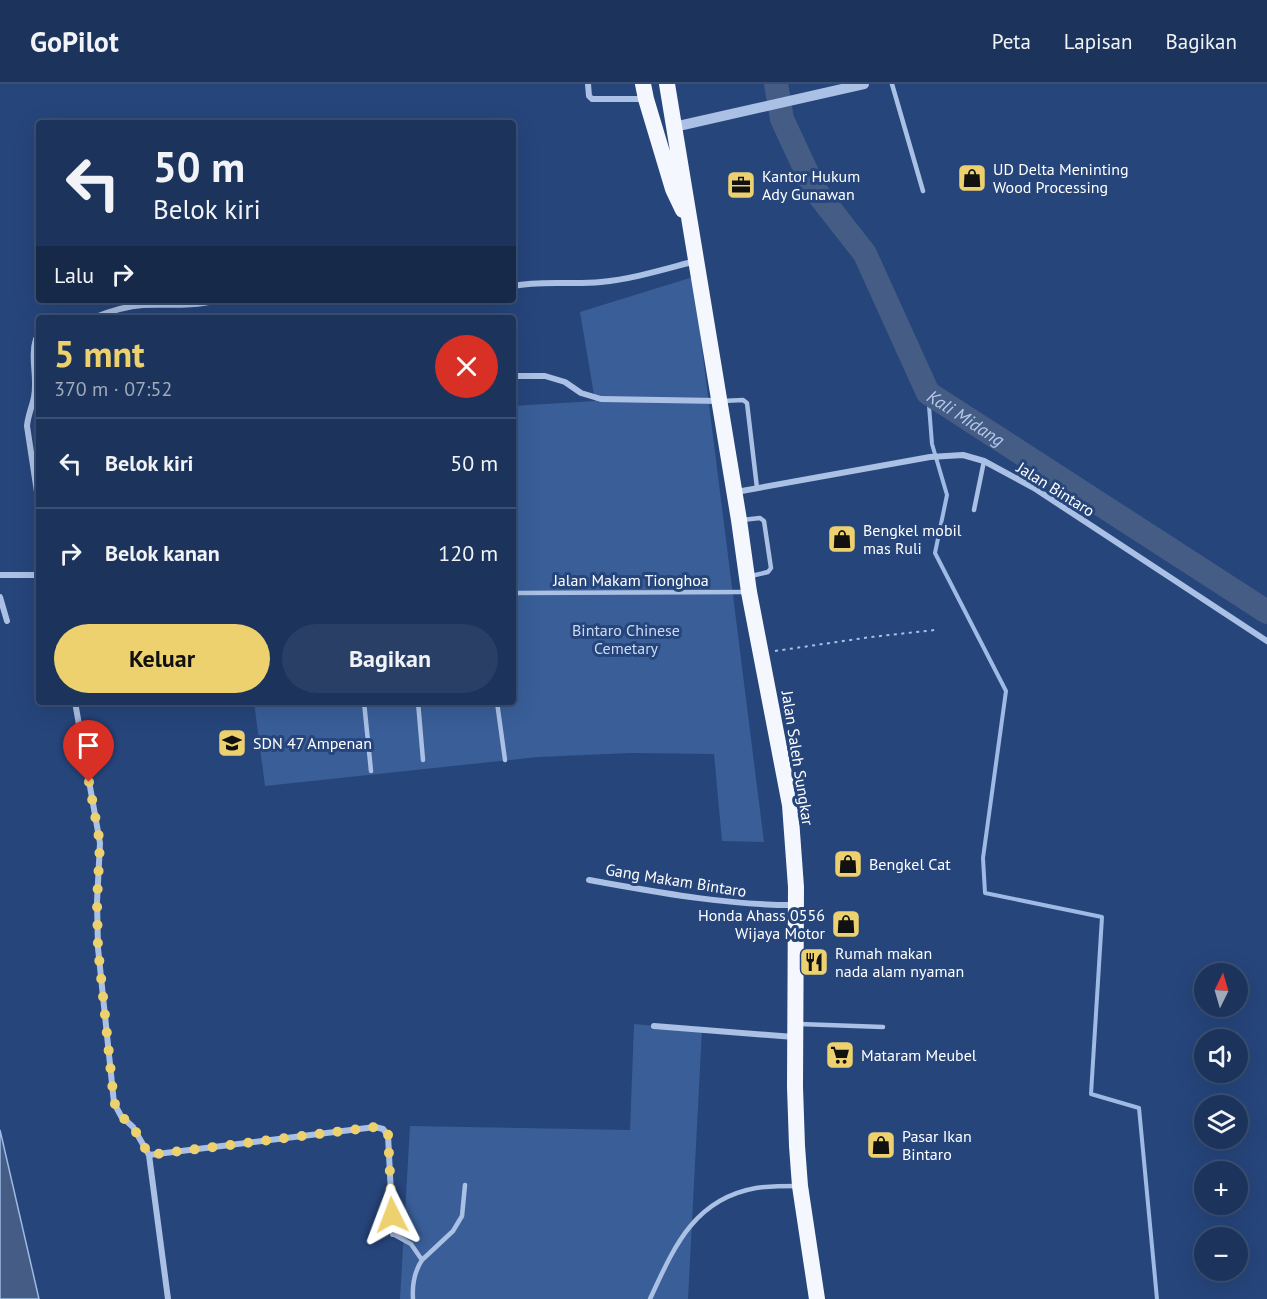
<!DOCTYPE html>
<html lang="id">
<meta charset="utf-8">
<style>
body{margin:0;font-family:"PT Sans",sans-serif;background:#293f65;color:#f1f3f6;height:100vh;display:flex;flex-direction:column;font-size:22px;white-space:nowrap}
*{box-sizing:border-box;margin:0}
p{font-size:20px;color:#a0aabb}
.icon{flex:none;width:33px;height:33px;fill:none;stroke:currentColor;stroke-width:2;stroke-linecap:round;stroke-linejoin:round}
.map{position:relative;flex:1;overflow:hidden}
.sheet{position:absolute;left:36px;top:231px;width:480px;height:390px;display:flex;flex-direction:column;background:#1c345c;border-radius:6px;box-shadow:0 6px 24px #0002,0 0 0 2px #3a4f72}
.sheet>*{flex:none}
.hud{position:absolute;left:36px;top:36px;width:480px;height:183px;border-radius:6px;box-shadow:0 6px 24px #0002,0 0 0 2px #3a4f72;background:#1c345c;color:#f1f3f6;overflow:hidden}
.needle{width:39px;rotate:5deg}
.fabs{position:absolute;left:1194px;top:879px;display:grid;gap:12px}
.fabs a{display:grid;place-items:center;width:54px;height:54px;border-radius:50%;background:#1c345c;box-shadow:0 6px 24px #0002,0 0 0 2px #3a4f72;font-size:30px}
.pin{position:absolute;display:grid;place-items:center;width:51px;height:51px;color:#fff;margin:-62px -26px;border-radius:50% 50% 50% 0;rotate:-45deg;box-shadow:0 0 6px #0007}
.pin .icon{rotate:45deg}
.me{position:absolute;width:66px;margin:-33px;rotate:357deg;stroke-linejoin:round;filter:drop-shadow(0 0 4px #0008)}
.turn{display:flex;align-items:center;gap:21px;height:126px;padding:0 18px;font-size:27px}
.turn .icon{width:78px;height:78px;stroke-width:2.5}
.turn b{display:block;font-size:42px;line-height:51px}
.then{display:flex;align-items:center;height:57px;padding:0 18px;background:#0003;gap:12px;font-size:22px}
.round{display:grid;place-items:center;flex:none;width:63px;height:63px;border-radius:32px;background:#293f65}
.overview{display:flex;align-items:center;justify-content:space-between;height:102px;padding:0 18px}
h1{font-size:36px;font-weight:800;line-height:45px;color:#edd16f}
.primary-button{display:flex;gap:12px;margin-top:auto;padding:12px 18px}
.primary-button a{flex:1;height:69px;border-radius:36px;background:#edd16f;color:#111;font-size:24px;font-weight:800;line-height:69px;text-align:center}
.primary-button a+a{background:#293f65;color:#f1f3f6}
ul{padding:0;list-style:none}
li{display:flex;align-items:center;gap:18px;height:90px;padding:0 18px;border-top:2px solid #3a4f72}
li div{flex:1}
li b{display:block;font-size:22px}
li em{font-style:normal}
header{display:flex;align-items:center;gap:36px;box-sizing:border-box;height:84px;padding:0 30px;background:#1c345c;border-bottom:2px solid #3a4f72}
header strong{font-size:28px}
nav{display:flex;gap:33px;margin-inline-start:auto;font-size:21px}
.map>svg:first-child{display:block}
</style>
<header>
<strong>GoPilot</strong>
<nav><a>Peta</a><a>Lapisan</a><a>Bagikan</a></nav>
</header>
<div class="map">
<svg width="1267" height="1215" viewBox="0 0 1267 1215">
<rect width="100%" height="100%" fill="#26457b"/>
<path fill="#395e98" d="M 693,193 L 764,758 L 722,757 L 714,670 L 631,669 L 538,673 L 265,702 L 254,618 L 513,618 L 513,322 L 595,317 L 580,228 Z
M 634,940 L 702,946 L 688,1215 L 400,1215 L 410,1042 L 630,1046 Z"/>
<path fill="#455d84" stroke="#9ebae5" stroke-width="1.5" d="M 0,1046 L 39,1215 L 0,1215 Z"/>
<g fill="none" stroke-linecap="round" stroke-linejoin="round">
<path stroke="#9ebae5" stroke-width="4" d="M 928,309 L 932,360 L 947,411 L 935,469 L 1006,607 L 983,774 L 985,809 L 1102,833 L 1091,1010 L 1139,1024 L 1157,1215"/>
<path stroke="#455d84" stroke-width="24" id="s1" d="M 776,0 L 782,35 L 815,106 L 865,170 L 928,309 L 1267,528"/>
<path stroke="#aac0e4" stroke-width="2" stroke-dasharray="3 4.5" stroke-linecap="butt" d="M 775,567 L 871,553 L 935,546"/>
<path stroke="#aac0e4" stroke-width="4.5" d="M 892,0 L 923,107
M 722,317 L 743,316 L 747,319 L 757,404
M 974,426 L 984,377
M 742,436 L 760,434 L 764,437 L 771,484 L 768,488 L 751,492
M 513,509 L 746,508
M 364,618 L 371,687
M 418,618 L 423,676
M 497,618 L 505,676
M 799,940 L 883,943
M 393,1150 L 411,1160 L 422,1176 C 414,1188 412,1200 413,1215
M 422,1176 L 453,1147 L 462,1132 L 465,1101
M 650,1215 C 674,1163 694,1115 756,1104 C 770,1102 784,1102 798,1102"/>
<path stroke="#aac0e4" stroke-width="6" d="M 588,0 L 589,12 L 592,15 L 645,15
M 513,202 C 542,196 571,201 601,198 C 633,195 665,185 696,177
M 93,234 C 108,228 126,222 143,221 C 167,220 193,223 217,216
M 39,254 L 36,255 C 30,274 38,294 34,313 C 32,323 28,331 27,342 L 39,421
M 513,292 L 545,292 L 565,298 L 581,309 L 601,315 L 719,317
M 736,408 L 930,373 L 963,371 L 984,377 L 1034,404 L 1267,557
M 0,491 L 39,491
M 0,513 L 7,537
M 75,618 L 100,759 L 97,818 L 98,864 L 114,1019 L 121,1032 L 133,1043 L 149,1071 L 168,1215
M 589,796 C 657,808 724,821 793,821
M 654,942 L 794,953
M 149,1071 L 375,1043 L 383,1045 L 388,1051 L 393,1150"/>
<path stroke="#aac0e4" stroke-width="10" d="M 674,43 L 864,0"/>
<path stroke="#f4f7fe" stroke-width="16" d="M 643,0 L 646,15 L 673,105 L 683,126
M 667,0 L 739,436 L 749,508 L 790,721 L 796,803 L 795,1003 L 797,1062 L 800,1102 L 817,1215"/>
</g>
<g fill="none" stroke-linecap="round" stroke-linejoin="round">
<path stroke="#edd16f" stroke-width="10" stroke-dasharray="0 18" d="M 89,698 L 100,759 L 97,818 L 98,864 L 114,1018 L 121,1032 L 133,1043 L 149,1071 L 375,1043 L 383,1045 L 388,1050 L 392,1131"/>
</g>
<defs>
<g id="shop-square" transform="scale(1.5)"><rect x="-9" y="-9" width="18" height="18" rx="4" fill="#edd16f" stroke="#26457b"/><path d="M-5-2.5h2.3a2.7 3.5 0 0 1 5.4 0H5L5.5 6h-11ZM-1.5-2.5h3a1.5 2.3 0 0 0-3 0Z" fill="#111"/></g>
<g id="office-square" transform="scale(1.5)"><rect x="-9" y="-9" width="18" height="18" rx="4" fill="#edd16f" stroke="#26457b"/><path d="M-6-3h4V-5.5h4V-3h4V5H-6ZM-1-4.5V-3h2v-1.5ZM-6 0V1H6V0Z" fill="#111"/></g>
<g id="school-square" transform="scale(1.5)"><rect x="-9" y="-9" width="18" height="18" rx="4" fill="#edd16f" stroke="#26457b"/><path d="M0-5L7-2L0 1L-7-2ZM-4 1L0 2.5L4 1V4Q0 6-4 4Z" fill="#111"/></g>
<g id="restaurant-square" transform="scale(1.5)"><rect x="-9" y="-9" width="18" height="18" rx="4" fill="#edd16f" stroke="#26457b"/><path d="M-5-6h1v4h1v-4h1v4h1v-4h1v5L-1.5 .5V6h-2V.5L-5-1ZM5-6V6H3V1.5H1.5Q1.5-4 5-6Z" fill="#111"/></g>
<g id="supermarket-square" transform="scale(1.5)"><rect x="-9" y="-9" width="18" height="18" rx="4" fill="#edd16f" stroke="#26457b"/><path d="M-6-5.5h2.5l.6 2H6L4.5 2H-2.5L-4.4-4H-6ZM-1.5 3.2a1.3 1.3 0 1 0 .1 0ZM3 3.2a1.3 1.3 0 1 0 .1 0Z" fill="#111"/></g>
</defs>
<g fill-rule="evenodd">
<use href="#shop-square" x="972" y="94"/>
<use href="#office-square" x="741" y="101"/>
<use href="#shop-square" x="842" y="455"/>
<use href="#school-square" x="232" y="659"/>
<use href="#shop-square" x="848" y="780"/>
<use href="#shop-square" x="846" y="840"/>
<use href="#restaurant-square" x="814" y="878"/>
<use href="#supermarket-square" x="840" y="971"/>
<use href="#shop-square" x="881" y="1061"/>
</g>
<g text-anchor="middle" dominant-baseline="central" stroke-width="6" stroke-linejoin="round" paint-order="stroke">
<g font-size="16" fill="#fff" stroke="#26457b" text-anchor="start">
<text x="993" y="85">UD Delta Meninting<tspan x="993" dy="18">Wood Processing</tspan></text>
<text x="762" y="92">Kantor Hukum<tspan x="762" dy="18">Ady Gunawan</tspan></text>
<text x="863" y="446">Bengkel mobil<tspan x="863" dy="18">mas Ruli</tspan></text>
<text x="253" y="659">SDN 47 Ampenan</text>
<text x="869" y="780">Bengkel Cat</text>
<text x="825" y="831" text-anchor="end">Honda Ahass 0556<tspan x="825" dy="18">Wijaya Motor</tspan></text>
<text x="835" y="869">Rumah makan<tspan x="835" dy="18">nada alam nyaman</tspan></text>
<text x="861" y="971">Mataram Meubel</text>
<text x="902" y="1052">Pasar Ikan<tspan x="902" dy="18">Bintaro</tspan></text>
</g>
<g font-size="16" fill="#fff" stroke="#26457b">
<text transform="translate(1056 405) rotate(32)">Jalan Bintaro</text>
<text x="631" y="496">Jalan Makam Tionghoa</text>
<text transform="translate(798 674) rotate(81)">Jalan Saleh Sungkar</text>
<text transform="translate(676 796) rotate(9)">Gang Makam Bintaro</text>
</g>
<g font-size="16" fill="#ccdbf3" stroke="#26457b">
<text x="626" y="546">Bintaro Chinese<tspan x="626" dy="18">Cemetary</tspan></text>
</g>
<g font-size="18" font-style="italic" fill="#b5caec" stroke="#26457b">
<text stroke="none"><textPath href="#s1" startOffset="393">Kali Midang</textPath></text>
</g>
</g>
</svg>
<div class="fabs">
<a><svg class="needle" viewBox="-14 -14 28 28"><path d="M0-13l5 13h-10z" fill="#e53935"/><path d="M0 13l5-13h-10z" fill="#a0aabb"/></svg></a>
<a><svg class="icon" aria-label="sound" viewBox="0 0 24 24"><path d="M4 9h4l5-4v14l-5-4H4zM17 9q2 3 0 6"/></svg></a>
<a><svg class="icon" aria-label="layers" viewBox="0 0 24 24"><path d="M12 4l9 5-9 5-9-5zM3 14l9 5 9-5"/></svg></a>
<a>+</a>
<a>−</a>
</div>
<div class="pin" style="left:89px;top:698px;background:#d93025"><svg class="icon" aria-label="arrive" viewBox="0 0 24 24"><path d="M6 21V4h12l-3 4 3 4H6"/></svg></div>
<svg class="me" style="left:392px;top:1131px" viewBox="-20 -20 40 40"><path d="M0-17L14 15 0 8-14 15z" fill="#edd16f" stroke="#fff" stroke-width="4"/></svg>
<div class="hud">
<div class="turn"><svg class="icon" aria-label="left" viewBox="0 0 24 24"><path d="M17 20v-9H6M10 6l-5 5 5 5"/></svg><div><b>50 m</b>Belok kiri</div></div>
<div class="then">Lalu<svg class="icon" aria-label="right" viewBox="0 0 24 24"><path d="M7 20v-9h11M14 6l5 5-5 5"/></svg></div>
</div>
<section class="sheet">
<div class="overview"><div><h1>5 mnt</h1><p>370 m · 07:52</p></div><a class="round" style="background:#d93025;color:#fff"><svg class="icon" aria-label="close" viewBox="0 0 24 24"><path d="M6 6l12 12M18 6L6 18"/></svg></a></div>
<ul>
<li><svg class="icon" aria-label="left" viewBox="0 0 24 24"><path d="M17 20v-9H6M10 6l-5 5 5 5"/></svg><div><b>Belok kiri</b></div><em>50 m</em></li>
<li><svg class="icon" aria-label="right" viewBox="0 0 24 24"><path d="M7 20v-9h11M14 6l5 5-5 5"/></svg><div><b>Belok kanan</b></div><em>120 m</em></li>
</ul>
<div class="primary-button"><a>Keluar</a><a>Bagikan</a></div>
</section>
</div>
